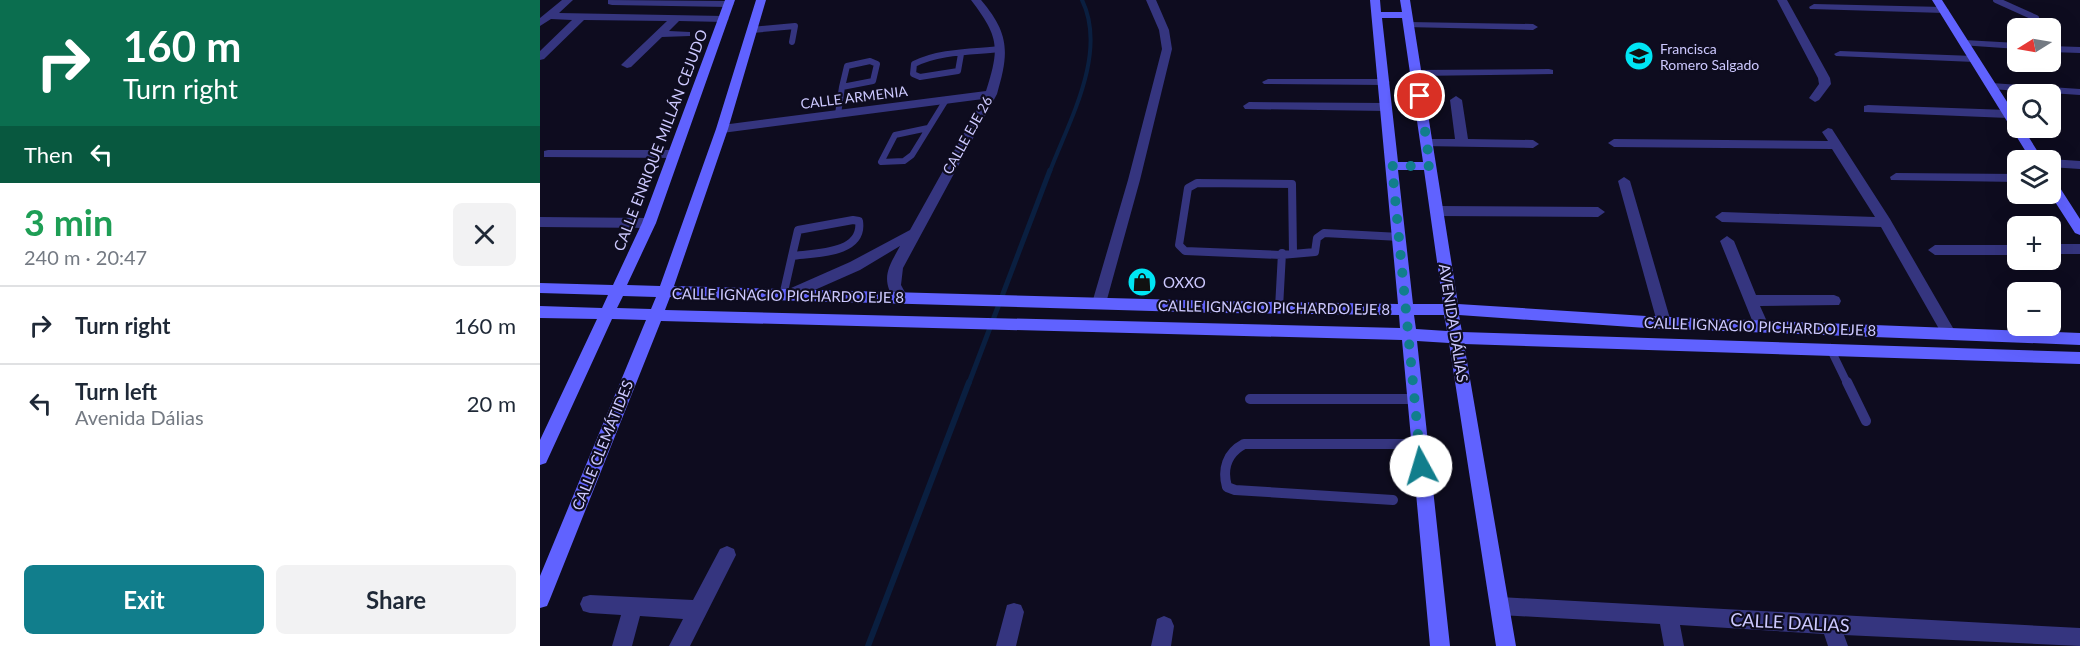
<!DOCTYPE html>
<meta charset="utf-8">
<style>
body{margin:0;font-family:Lato,sans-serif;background:#f2f2f3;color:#1f2937;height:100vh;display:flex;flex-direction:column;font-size:22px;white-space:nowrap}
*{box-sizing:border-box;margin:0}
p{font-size:20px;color:#747a83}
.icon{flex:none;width:33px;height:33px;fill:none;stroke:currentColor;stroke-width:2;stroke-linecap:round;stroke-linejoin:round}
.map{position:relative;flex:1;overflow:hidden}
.side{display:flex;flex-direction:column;background:#fff;width:540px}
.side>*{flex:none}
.banner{background:#0b6e4f;color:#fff;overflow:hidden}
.needle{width:39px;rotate:259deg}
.tools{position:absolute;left:1467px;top:18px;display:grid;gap:12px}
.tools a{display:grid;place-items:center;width:54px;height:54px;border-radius:9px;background:#fff;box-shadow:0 6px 24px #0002;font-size:30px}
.pin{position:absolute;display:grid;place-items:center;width:51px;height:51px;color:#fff;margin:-26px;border:3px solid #fff;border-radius:50%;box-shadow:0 2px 6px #0007}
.me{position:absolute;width:66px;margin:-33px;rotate:354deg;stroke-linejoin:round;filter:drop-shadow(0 0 4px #0008)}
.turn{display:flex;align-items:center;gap:21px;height:126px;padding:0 24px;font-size:27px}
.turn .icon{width:78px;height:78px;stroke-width:2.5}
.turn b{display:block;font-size:42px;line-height:51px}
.then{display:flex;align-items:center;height:57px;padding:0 24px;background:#0003;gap:12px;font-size:22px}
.round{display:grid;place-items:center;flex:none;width:63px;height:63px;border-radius:9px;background:#f2f2f3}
.head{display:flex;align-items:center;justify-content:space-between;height:102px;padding:0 24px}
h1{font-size:36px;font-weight:700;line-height:45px;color:#1e9e55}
.cta{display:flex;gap:12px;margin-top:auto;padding:12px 24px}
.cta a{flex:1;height:69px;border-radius:9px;background:#117e8c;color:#fff;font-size:24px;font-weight:700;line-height:69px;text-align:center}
.cta a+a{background:#f2f2f3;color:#1f2937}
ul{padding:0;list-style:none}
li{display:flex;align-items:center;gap:18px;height:78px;padding:0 24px;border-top:2px solid #e0e1e3}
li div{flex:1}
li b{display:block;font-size:22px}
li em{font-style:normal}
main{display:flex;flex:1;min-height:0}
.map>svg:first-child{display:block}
</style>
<main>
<section class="side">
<div class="banner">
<div class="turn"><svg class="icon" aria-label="right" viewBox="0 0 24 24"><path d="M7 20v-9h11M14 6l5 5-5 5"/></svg><div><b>160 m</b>Turn right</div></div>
<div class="then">Then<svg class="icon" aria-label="left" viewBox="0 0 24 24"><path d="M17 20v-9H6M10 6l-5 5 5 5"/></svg></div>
</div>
<div class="head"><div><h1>3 min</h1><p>240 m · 20:47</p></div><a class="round"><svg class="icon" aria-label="close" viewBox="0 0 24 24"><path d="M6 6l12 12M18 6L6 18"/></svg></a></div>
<ul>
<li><svg class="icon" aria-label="right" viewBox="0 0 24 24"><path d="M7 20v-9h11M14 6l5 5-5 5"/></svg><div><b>Turn right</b></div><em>160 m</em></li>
<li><svg class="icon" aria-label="left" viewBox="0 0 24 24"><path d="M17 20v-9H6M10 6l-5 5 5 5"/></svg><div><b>Turn left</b><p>Avenida Dálias</p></div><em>20 m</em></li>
</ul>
<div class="cta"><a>Exit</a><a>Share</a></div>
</section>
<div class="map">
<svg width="1540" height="646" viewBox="0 0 1540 646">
<rect width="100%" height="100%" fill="#0e0c1f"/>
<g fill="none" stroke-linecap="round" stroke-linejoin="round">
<path stroke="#0a1f40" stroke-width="4" d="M 510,171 C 529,121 568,53 542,0"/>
<path stroke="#0a1f40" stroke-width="5" d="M 429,383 L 510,170"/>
<path stroke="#0a1f40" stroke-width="6" d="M 328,646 L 429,382"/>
<path stroke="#35357f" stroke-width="6" d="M 1456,0 L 1496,18
M 212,30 L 255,26 L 252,42
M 421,54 L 418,71 L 380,77 L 373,74 L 374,64 C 399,51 433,52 461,49
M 330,61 L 337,64 L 333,81 L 302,87 L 307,66 Z
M 1451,86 L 1540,92
M 298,114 L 302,87
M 388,128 L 355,135 L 341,162 L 364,161 L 372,155 L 406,100"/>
<path stroke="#35357f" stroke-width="8" d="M 313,220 L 319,221 C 324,254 275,253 252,256 L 258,230 Z
M 753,253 L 752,184 L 657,183 L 648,188 L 639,245 L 645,251 L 741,255 L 775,252 L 777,238 L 784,233 L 860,237
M 243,296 L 252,256
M 739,308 L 742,253
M 1290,348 L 1307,383"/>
<path stroke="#35357f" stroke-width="10" d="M 1307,382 L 1326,421
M 710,399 L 875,399
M 853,500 L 695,490 L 687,487 C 682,469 687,453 704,444 L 879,444"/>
<path fill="#35357f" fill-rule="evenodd" d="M 22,0 L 33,0 L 19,13 L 184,16 L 189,19 L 184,22 L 139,21 L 129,31 L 150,32 L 150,36 L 122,37 L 91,67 L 87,68 L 81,65 L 83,63 L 127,21 L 44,20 L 4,59 L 0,60 L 0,51 L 32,20 L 11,19 L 0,26 L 0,18 Z
M 68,0 L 189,1 L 194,4 L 189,7 L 72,5 L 68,4 Z
M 431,0 L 441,0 C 470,34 469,53 457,94 L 363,268 L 361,285 L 368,298 L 366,302 L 356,302 C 340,279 348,268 360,246 L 320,270 L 252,300 L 242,300 L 240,296 L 242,292 L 310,262 L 370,230 L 443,99 L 182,133 L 176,129 L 182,125 L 446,91 C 460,47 459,37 431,0 Z
M 606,0 L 616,0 L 629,30 L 632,49 L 600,180 L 566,303 L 559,309 L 552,303 L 588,180 L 622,49 L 619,30 Z
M 1237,0 L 1247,0 L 1290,78 L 1291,84 L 1279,100 L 1275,102 L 1269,98 L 1279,84 L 1278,78 Z
M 1274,4 L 1404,7 L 1409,10 L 1404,13 L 1270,9 L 1269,7 Z
M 869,22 L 993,24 L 998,27 L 993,30 L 865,27 L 865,23 Z
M 1424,40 L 1478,43 L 1478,49 L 1420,45 L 1420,41 Z
M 1510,46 L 1540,47 L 1540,53 L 1510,52 Z
M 1300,51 L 1434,56 L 1440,59 L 1434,62 L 1296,56 L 1294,54 Z
M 1009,69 L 1013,70 L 1013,74 L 876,76 L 870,73 L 876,70 Z
M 728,79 L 844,79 L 850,82 L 844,85 L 724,84 L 722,82 Z
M 916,96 L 922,100 L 928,139 L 993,140 L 999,144 L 993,148 L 882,146 L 882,140 L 886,139 L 915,139 L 910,100 Z
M 709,102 L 846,103 L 852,107 L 846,111 L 705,109 L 703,106 Z
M 1328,105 L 1468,110 L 1474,114 L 1468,118 L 1324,112 L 1324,106 Z
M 1288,128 L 1292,129 L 1350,219 L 1413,328 L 1416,332 L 1413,336 L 1403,336 L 1341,227 L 1182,222 L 1175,217 L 1182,212 L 1335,217 L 1292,149 L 1074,147 L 1068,143 L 1074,139 L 1288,141 L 1282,132 Z
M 8,150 L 134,150 L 140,154 L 134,158 L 4,157 L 4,151 Z
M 1510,159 L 1540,161 L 1540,169 L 1510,167 L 1510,160 L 1505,160 Z
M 1356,173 L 1478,174 L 1478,182 L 1351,180 L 1350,177 Z
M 1084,177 L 1090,181 L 1131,322 L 1129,326 L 1119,326 L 1117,322 L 1078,181 Z
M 897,206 L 1058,207 L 1065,212 L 1058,217 L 897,216 L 890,211 Z
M 0,217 L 109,218 L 116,223 L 109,228 L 0,227 Z
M 1187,236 L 1194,241 L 1216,295 L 1294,295 L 1299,297 L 1301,301 L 1299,305 L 1220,306 L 1229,326 L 1226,330 L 1216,330 L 1180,241 Z
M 1510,244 L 1540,244 L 1540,254 L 1510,254 Z
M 1395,245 L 1478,245 L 1478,255 L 1395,255 L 1388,250 Z
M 187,546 L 194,549 L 196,555 L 150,646 L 129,646 L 143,619 L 100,616 L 92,646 L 72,646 L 81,615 L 50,613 L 43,611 L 40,604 L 43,597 L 50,595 L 153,600 L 180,549 Z
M 960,597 L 1540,628 L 1540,646 L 1304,635 L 1308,646 L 1288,646 L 1284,634 L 1140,625 L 1144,646 L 1124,646 L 1120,624 L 960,615 L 953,613 L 950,606 L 953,599 Z
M 474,603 L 481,605 L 484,612 L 476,646 L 456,646 L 467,605 Z
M 624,616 L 631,619 L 634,626 L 631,646 L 611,646 L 617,619 Z"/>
<path fill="#6062ff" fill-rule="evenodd" d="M 185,0 L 195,0 L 116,223 L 87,285 L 120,286 L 176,129 L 216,0 L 226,0 L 188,129 L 134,286 L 680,301 L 858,304 L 830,0 L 840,0 L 841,12 L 862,12 L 860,0 L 870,0 L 918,304 L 1106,316 L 1540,333 L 1540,345 L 1106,328 L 919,315 L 922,332 L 1540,352 L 1540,364 L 924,344 L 976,646 L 956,646 L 909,343 L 877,341 L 910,646 L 890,646 L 862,340 L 121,321 L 10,599 L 7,606 L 0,608 L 0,576 L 106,320 L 72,319 L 6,463 L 0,465 L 0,440 L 57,319 L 0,318 L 0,306 L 62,308 L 68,295 L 0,293 L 0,283 L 73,285 L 102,223 ZM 842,18 L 862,18 L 883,162 L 858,162 ZM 858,170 L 884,170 L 903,304 L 873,304 ZM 83,296 L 116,297 L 111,309 L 77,308 ZM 130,297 L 680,313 L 859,315 L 860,328 L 125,310 ZM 874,315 L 904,315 L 907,331 L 876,329 Z
M 1392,0 L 1402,0 L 1478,119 L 1478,128 L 1483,128 L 1503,160 L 1491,160 Z
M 1510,179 L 1515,180 L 1540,219 L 1540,235 L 1535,233 L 1510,194 Z"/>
</g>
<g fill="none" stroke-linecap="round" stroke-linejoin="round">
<path stroke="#117e8c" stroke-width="10" stroke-dasharray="0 18" d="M 880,96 L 890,166 L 852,166 L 881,466"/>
</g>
<defs>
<g id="school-disc" transform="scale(1.5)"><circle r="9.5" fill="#00e5f4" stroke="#0e0c1f"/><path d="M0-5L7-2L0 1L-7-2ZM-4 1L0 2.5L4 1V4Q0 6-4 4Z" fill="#111"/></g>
<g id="shop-disc" transform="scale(1.5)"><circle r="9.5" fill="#00e5f4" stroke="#0e0c1f"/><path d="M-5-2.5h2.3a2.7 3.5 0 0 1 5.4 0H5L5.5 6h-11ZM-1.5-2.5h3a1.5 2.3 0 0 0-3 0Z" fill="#111"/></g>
</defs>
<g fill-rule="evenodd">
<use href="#school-disc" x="1099" y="56"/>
<use href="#shop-disc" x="602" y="282"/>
</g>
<g text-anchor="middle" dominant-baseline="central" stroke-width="4.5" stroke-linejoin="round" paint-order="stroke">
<g font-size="14" fill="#cdc9ff" stroke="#0e0c1f" text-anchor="start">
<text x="1120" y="48">Francisca<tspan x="1120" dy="16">Romero Salgado</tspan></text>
</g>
<g font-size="14" fill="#cdc9ff" stroke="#0e0c1f">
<text transform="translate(314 97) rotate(-7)">CALLE ARMENIA</text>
<text transform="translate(427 135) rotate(-61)">CALLE EJE 26</text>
</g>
<g font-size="15" fill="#cdc9ff" stroke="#0e0c1f">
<text transform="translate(120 140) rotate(-69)">CALLE ENRIQUE MILLÁN CEJUDO</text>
<text transform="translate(248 295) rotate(1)">CALLE IGNACIO PICHARDO EJE 8</text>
<text transform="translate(734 307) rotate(1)">CALLE IGNACIO PICHARDO EJE 8</text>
<text transform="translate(914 323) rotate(81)">AVENIDA DÁLIAS</text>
<text transform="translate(1220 326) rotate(2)">CALLE IGNACIO PICHARDO EJE 8</text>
<text transform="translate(62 445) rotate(-68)">CALLE CLEMÁTIDES</text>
</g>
<g font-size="15" fill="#cdc9ff" stroke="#0e0c1f" text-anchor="start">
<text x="623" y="282">OXXO</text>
</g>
<g font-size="18" fill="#cdc9ff" stroke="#0e0c1f">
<text transform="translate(1250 622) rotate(3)">CALLE DALIAS</text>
</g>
</g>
</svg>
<div class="tools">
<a><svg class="needle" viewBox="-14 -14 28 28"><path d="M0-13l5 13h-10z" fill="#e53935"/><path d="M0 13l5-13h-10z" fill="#747a83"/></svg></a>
<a><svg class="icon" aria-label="search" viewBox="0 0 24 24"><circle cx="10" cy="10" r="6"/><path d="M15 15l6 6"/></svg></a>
<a><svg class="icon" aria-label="layers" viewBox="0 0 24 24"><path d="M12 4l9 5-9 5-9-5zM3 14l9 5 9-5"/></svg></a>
<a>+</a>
<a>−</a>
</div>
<div class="pin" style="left:880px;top:96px;background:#d93025"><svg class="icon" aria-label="arrive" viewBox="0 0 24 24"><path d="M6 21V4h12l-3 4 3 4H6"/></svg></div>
<svg class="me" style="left:881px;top:466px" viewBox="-20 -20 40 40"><circle r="19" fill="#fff"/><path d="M0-13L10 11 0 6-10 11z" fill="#117e8c"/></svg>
</div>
</main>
